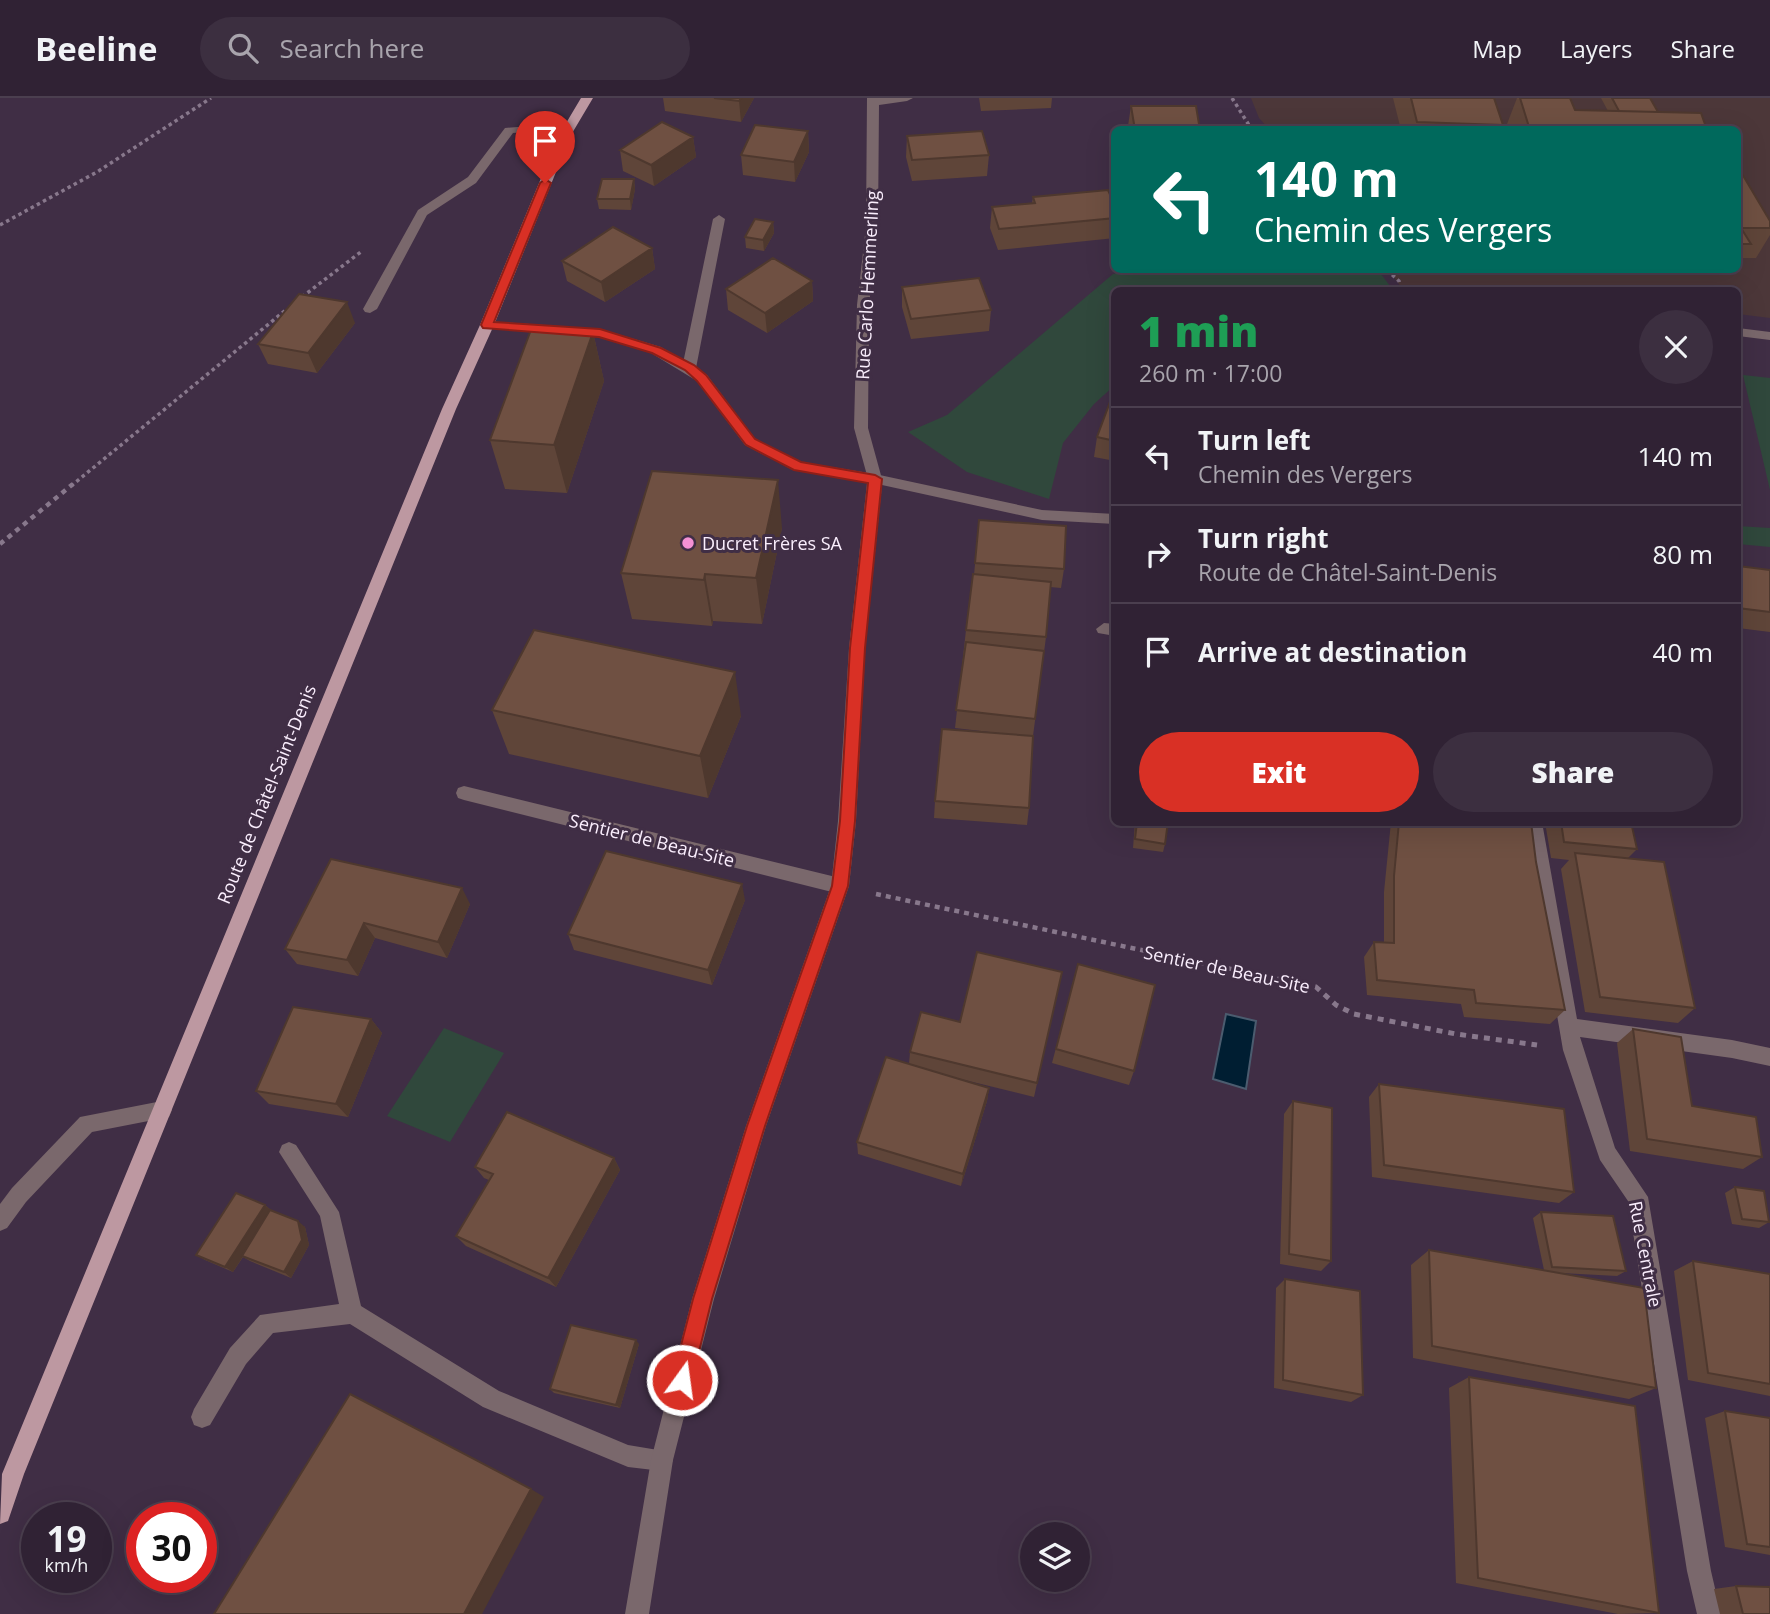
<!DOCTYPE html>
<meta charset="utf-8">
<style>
body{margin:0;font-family:"Open Sans",sans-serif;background:#3c2f40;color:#f1f3f6;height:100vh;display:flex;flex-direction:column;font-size:26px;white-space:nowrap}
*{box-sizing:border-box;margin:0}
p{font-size:23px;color:#a8a4ac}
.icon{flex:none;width:38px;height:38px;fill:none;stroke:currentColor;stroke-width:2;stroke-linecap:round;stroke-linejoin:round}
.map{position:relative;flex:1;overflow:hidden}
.sheet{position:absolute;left:1111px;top:189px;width:630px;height:539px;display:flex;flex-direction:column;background:#302234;border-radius:10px;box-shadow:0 7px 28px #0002,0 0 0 2px #4b3f4f}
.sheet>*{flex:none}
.banner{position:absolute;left:1111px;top:28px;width:630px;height:147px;border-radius:10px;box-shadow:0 7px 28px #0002,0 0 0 2px #4b3f4f;background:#00695c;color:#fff;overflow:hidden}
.buttons{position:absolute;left:1020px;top:1424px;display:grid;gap:14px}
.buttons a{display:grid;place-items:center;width:70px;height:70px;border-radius:50%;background:#302234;box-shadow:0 7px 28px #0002,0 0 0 2px #4b3f4f;font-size:35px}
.speed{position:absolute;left:21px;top:1404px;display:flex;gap:14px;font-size:35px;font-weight:700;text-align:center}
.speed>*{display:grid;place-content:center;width:91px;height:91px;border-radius:50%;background:#302234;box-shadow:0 7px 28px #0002,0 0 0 2px #4b3f4f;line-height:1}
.speed small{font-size:18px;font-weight:400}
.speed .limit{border:10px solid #d22;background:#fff;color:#111}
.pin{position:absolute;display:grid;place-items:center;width:60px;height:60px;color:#fff;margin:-72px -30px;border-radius:50% 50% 50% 0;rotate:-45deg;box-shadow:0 0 7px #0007}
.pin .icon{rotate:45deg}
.me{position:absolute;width:77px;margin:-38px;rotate:14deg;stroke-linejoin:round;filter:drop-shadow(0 0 5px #0008)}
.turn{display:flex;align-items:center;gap:24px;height:147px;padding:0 28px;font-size:32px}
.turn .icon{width:91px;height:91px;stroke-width:2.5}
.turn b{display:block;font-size:49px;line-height:60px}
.round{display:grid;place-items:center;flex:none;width:74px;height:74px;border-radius:37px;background:#3c2f40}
.head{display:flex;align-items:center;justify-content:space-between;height:119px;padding:0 28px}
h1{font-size:42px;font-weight:800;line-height:52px;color:#1e9e55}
.button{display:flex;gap:14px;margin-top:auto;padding:14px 28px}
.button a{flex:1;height:80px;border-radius:42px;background:#d93025;color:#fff;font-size:28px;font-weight:800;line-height:80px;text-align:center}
.button a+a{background:#3c2f40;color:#f1f3f6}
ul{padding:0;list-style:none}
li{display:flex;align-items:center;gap:21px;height:98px;padding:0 28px;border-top:2px solid #4b3f4f}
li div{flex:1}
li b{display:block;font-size:26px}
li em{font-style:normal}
header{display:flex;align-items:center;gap:42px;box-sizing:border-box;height:98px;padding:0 35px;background:#302234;border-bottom:2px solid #4b3f4f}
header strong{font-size:33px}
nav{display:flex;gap:38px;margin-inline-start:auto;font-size:24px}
.search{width:490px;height:63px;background:#3c2f40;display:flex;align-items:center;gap:18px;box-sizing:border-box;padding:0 24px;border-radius:38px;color:#a8a4ac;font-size:26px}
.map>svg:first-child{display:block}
</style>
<header>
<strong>Beeline</strong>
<div class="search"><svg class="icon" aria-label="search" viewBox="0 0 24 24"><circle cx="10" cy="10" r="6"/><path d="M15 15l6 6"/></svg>Search here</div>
<nav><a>Map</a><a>Layers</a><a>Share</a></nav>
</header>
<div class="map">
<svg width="1770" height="1516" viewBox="0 0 1770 1516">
<rect width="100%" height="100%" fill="#402e45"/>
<path fill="#4c3739" d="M 1251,0 L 1770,0 L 1770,220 L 1738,216 L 1738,192 L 1403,192 L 1389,172 L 1738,172 L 1738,32 L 1269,31 L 1259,20 Z"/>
<path fill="#30483c" d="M 1157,172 L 1378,172 L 1393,192 L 1115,192 L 1115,287 L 1094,306 L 1063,345 L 1049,401 L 967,374 L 908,334 L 947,317 L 1113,176 Z
M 1743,277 L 1770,280 L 1770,393 L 1770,392 Z
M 1738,428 L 1770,430 L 1770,449 L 1738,446 Z
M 444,930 L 504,955 L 450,1044 L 387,1018 Z"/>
<path fill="#001e32" stroke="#4b5c6f" stroke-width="2" d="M 1226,916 L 1256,923 L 1246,991 L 1213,981 Z"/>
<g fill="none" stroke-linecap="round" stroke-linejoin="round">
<path stroke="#88788c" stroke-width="3.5" stroke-dasharray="3.5 3.5" stroke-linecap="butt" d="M 1232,0 L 1252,32
M 0,127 L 97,74 L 211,0
M 1387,172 L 1399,183 L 1401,192
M 302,199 L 362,153
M 71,388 L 287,211"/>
<path stroke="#88788c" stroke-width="4.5" stroke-dasharray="5 5" stroke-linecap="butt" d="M 0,446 L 73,386
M 876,796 L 1288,883"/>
<path stroke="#88788c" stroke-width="5" stroke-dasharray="6 6" stroke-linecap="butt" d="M 1280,881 L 1316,889 L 1336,907 L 1354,916 L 1456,936 L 1537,947"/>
<path fill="#7a686c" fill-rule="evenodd" d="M 867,0 L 913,0 L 907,3 L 879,7 L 878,128 L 869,207 L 868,330 L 882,381 L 875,386 L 868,381 L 854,330 L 857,207 L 866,128 Z
M 570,25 L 576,28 L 574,30 L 513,35 L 476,85 L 427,117 L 377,211 L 370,215 L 365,214 L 363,211 L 418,112 L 468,79 L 505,30 Z
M 719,117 L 725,121 L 696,270 L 689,274 L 682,270 L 713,121 Z
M 1104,525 L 1115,526 L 1115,538 L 1098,535 L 1096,531 Z
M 464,688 L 840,780 L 846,783 L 849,788 L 846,793 L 840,796 L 464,702 L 458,700 L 456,695 L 458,690 Z
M 162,1003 L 169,1005 L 172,1012 L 169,1019 L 92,1034 L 26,1104 L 7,1130 L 0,1133 L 0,1106 L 12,1090 L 80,1019 Z
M 289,1044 L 296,1047 L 339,1114 L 361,1208 L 499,1293 L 628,1347 L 670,1354 L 673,1362 L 670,1370 L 662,1373 L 628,1369 L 483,1309 L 350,1226 L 273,1235 L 246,1266 L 210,1327 L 202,1330 L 194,1327 L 191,1319 L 194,1311 L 230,1250 L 260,1217 L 339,1206 L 320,1118 L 279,1054 L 282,1047 Z"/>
<path fill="#7a686c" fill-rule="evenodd" d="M 487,223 L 600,231 L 661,249 L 707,277 L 755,341 L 801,364 L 875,376 L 1042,412 L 1115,416 L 1115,426 L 1042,422 L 882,387 L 865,550 L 856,723 L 849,788 L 766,1028 L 714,1201 L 673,1362 L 649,1516 L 625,1516 L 651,1362 L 692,1201 L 746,1028 L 831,788 L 838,723 L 849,550 L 867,385 L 793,372 L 745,347 L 697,283 L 651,255 L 599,239 L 482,230 L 482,224 Z
M 1738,230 L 1770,234 L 1770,242 L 1738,238 Z
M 1524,724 L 1542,724 L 1577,921 L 1732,942 L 1770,950 L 1770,968 L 1732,960 L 1580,939 L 1615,1050 L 1648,1099 L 1711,1473 L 1721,1516 L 1697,1516 L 1687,1473 L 1628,1103 L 1600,1062 L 1563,952 Z"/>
<path fill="#bd98a1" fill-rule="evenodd" d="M 581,0 L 593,0 L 571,37 L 494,227 L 456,311 L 24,1376 L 8,1423 L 0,1426 L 2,1376 L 442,311 L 480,227 L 559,37 Z"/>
</g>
<path fill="#5f4539" d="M 663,0 L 754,0 L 741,24 L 665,13 Z
M 979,0 L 1052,0 L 1051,10 L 981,13 Z
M 1393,0 L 1494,0 L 1503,27 L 1501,32 L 1401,32 Z
M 1517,0 L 1570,0 L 1575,12 L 1608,13 L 1601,0 L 1650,0 L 1658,14 L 1707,32 L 1509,32 L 1507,26 Z
M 1131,8 L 1200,32 L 1129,32 L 1128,28 Z
M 808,33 L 809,54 L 795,84 L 743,77 L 741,57 Z
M 907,38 L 989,57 L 987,78 L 912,83 L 906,59 Z
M 693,39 L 696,59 L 654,88 L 623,73 L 620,52 Z
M 1738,69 L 1770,123 L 1770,137 L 1756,160 L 1743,160 L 1738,168 Z
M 634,81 L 635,91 L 631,112 L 599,111 L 597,101 Z
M 1033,99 L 1115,108 L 1115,140 L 998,152 L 990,130 L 992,109 L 1032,105 Z
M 773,124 L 774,135 L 764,153 L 746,150 L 745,139 Z
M 652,150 L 655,171 L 605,204 L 567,183 L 562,163 Z
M 1405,172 L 1736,172 L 1733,176 L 1406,175 Z
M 812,183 L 813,203 L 767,235 L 728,212 L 726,191 Z
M 902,189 L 991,212 L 989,233 L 911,241 L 902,209 Z
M 355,225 L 317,275 L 268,266 L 258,246 Z
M 593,234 L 604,283 L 567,395 L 505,391 L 490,342 Z
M 1115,305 L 1115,363 L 1094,359 L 1097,339 Z
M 979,422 L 1064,471 L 1061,490 L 1050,489 L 1046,539 L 1033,638 L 1029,710 L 1027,727 L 934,720 L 935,703 L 1007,636 L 955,630 L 966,532 L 974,477 Z
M 782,430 L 762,526 L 713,523 L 712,528 L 632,521 L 621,475 Z
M 1738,468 L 1770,472 L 1770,534 L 1738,530 Z
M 492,612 L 741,618 L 708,700 L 509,656 Z
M 1135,724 L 1168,724 L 1165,746 L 1163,754 L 1133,750 Z
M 1391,724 L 1531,724 L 1536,764 L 1565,912 L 1550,926 L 1464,919 L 1461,906 L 1367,897 L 1364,859 L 1374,844 L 1384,844 L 1384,794 Z
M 1545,724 L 1631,724 L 1637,751 L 1628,760 L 1695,910 L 1678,925 L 1585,914 L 1561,771 L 1569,762 L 1551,760 Z
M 331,761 L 470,806 L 447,860 L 375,840 L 358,878 L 297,866 L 285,851 Z
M 745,802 L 712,887 L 574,852 L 568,836 Z
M 1078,866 L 1134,973 L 1129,987 L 1052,965 Z
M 1062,874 L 1034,999 L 940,976 L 989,990 L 987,1003 L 961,1088 L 858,1056 L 857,1044 L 909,966 L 910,954 L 960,924 Z
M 371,921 L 382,935 L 348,1019 L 269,1006 L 256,993 Z
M 1633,931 L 1692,1008 L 1762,1059 L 1743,1071 L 1630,1053 L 1617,945 Z
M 1379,986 L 1574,1094 L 1559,1105 L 1372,1079 L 1369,999 Z
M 1293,1003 L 1331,1163 L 1321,1173 L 1280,1166 L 1284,1016 Z
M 614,1060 L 620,1072 L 556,1189 L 466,1148 L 456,1138 L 489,1082 L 484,1080 L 475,1069 Z
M 1735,1089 L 1769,1124 L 1759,1130 L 1732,1126 L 1725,1095 Z
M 265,1107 L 271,1112 L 305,1129 L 309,1147 L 291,1180 L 250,1163 L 243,1159 L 233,1174 L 205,1162 L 196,1157 Z
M 1541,1114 L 1626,1173 L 1617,1178 L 1561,1175 L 1656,1290 L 1629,1301 L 1413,1260 L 1411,1167 L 1429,1152 L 1544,1172 L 1533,1120 Z
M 1693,1163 L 1770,1176 L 1770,1298 L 1688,1282 L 1674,1173 Z
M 1285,1181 L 1363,1297 L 1351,1304 L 1274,1290 L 1276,1190 Z
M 639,1246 L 620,1310 L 554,1295 L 550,1291 Z
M 1469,1279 L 1659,1515 L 1618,1516 L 1456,1485 L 1449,1290 Z
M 1725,1313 L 1770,1320 L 1770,1457 L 1725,1449 L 1705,1320 Z
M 1736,1488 L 1770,1516 L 1720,1516 L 1714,1491 Z"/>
<path fill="#4e382e" d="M 741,0 L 754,0 L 741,24 L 739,3 Z
M 808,33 L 809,54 L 795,84 L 794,64 Z
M 693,39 L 696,59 L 654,88 L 651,67 Z
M 634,81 L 635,91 L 631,112 L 630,101 Z
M 773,124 L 774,135 L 764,153 L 763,142 Z
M 652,150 L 655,171 L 605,204 L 601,184 Z
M 812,183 L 813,203 L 767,235 L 765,215 Z
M 347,204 L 355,225 L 317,275 L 308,255 Z
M 593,234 L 604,283 L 567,395 L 554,347 Z
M 778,382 L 782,430 L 762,526 L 756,480 Z
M 705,476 L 713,523 L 712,528 L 704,482 Z
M 735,574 L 741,618 L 708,700 L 700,658 Z
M 742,786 L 745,802 L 712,887 L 708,872 Z
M 462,790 L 470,806 L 447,860 L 438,844 Z
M 364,825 L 375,840 L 358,878 L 347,862 Z
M 371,921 L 382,935 L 348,1019 L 336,1006 Z
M 989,990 L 987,1003 L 961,1088 L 963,1076 Z
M 614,1060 L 620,1072 L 556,1189 L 548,1180 Z
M 265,1107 L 272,1113 L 233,1174 L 225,1169 Z
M 298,1123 L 305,1129 L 309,1147 L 291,1180 L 284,1174 Z
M 636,1242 L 639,1246 L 620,1310 L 616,1307 Z
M 531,1391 L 544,1399 L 482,1516 L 464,1516 Z"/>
<path fill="#6f5042" stroke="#4e382e" stroke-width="2" d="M 714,0 L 741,0 L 739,3 Z
M 1411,0 L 1494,0 L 1503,27 L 1417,24 Z
M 1520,0 L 1570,0 L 1575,12 L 1701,15 L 1707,32 L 1530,32 Z
M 1612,0 L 1650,0 L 1658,14 L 1619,13 Z
M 1131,8 L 1196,8 L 1200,32 L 1135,32 Z
M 662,24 L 693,39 L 651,67 L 620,52 Z
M 755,27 L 808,33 L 794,64 L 741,57 Z
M 982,33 L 989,57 L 912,62 L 907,38 Z
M 1738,69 L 1770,123 L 1770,130 L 1741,130 L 1751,146 L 1738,146 Z
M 602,81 L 634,81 L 630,101 L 597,101 Z
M 1108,92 L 1115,108 L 1115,120 L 999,131 L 992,109 L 1035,105 L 1033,99 Z
M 755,121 L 773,124 L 763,142 L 745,139 Z
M 613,129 L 652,150 L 601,184 L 562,163 Z
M 773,160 L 812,183 L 765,215 L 726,191 Z
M 979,180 L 991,212 L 911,221 L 902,189 Z
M 299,196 L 347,204 L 308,255 L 258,246 Z
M 532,229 L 593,234 L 554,347 L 490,342 Z
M 1110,304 L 1115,305 L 1115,343 L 1097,339 Z
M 652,373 L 778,382 L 756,480 L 705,476 L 704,482 L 621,475 Z
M 979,422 L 1066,428 L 1064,471 L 975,465 Z
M 1738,468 L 1770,472 L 1770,514 L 1738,510 Z
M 973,476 L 1051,484 L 1046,539 L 966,532 Z
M 534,532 L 735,574 L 700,658 L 492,612 Z
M 966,544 L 1044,553 L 1035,621 L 956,612 Z
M 942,631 L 1033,638 L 1029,710 L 935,703 Z
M 1137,724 L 1168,724 L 1165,746 L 1135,741 Z
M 1399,724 L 1531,724 L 1536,764 L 1565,912 L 1476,905 L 1474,892 L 1377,882 L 1374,844 L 1394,845 L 1394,778 Z
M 1561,724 L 1631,724 L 1637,751 L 1564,744 Z
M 606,753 L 742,786 L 708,872 L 568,836 Z
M 1575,755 L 1664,764 L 1695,910 L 1600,899 Z
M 331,761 L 462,790 L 438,844 L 364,825 L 347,862 L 285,851 Z
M 977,854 L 1062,874 L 1037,985 L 910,954 L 921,914 L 960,924 Z
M 1078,866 L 1155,887 L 1134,973 L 1056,951 Z
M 293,909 L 371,921 L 336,1006 L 256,993 Z
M 1633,931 L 1681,939 L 1692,1008 L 1756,1019 L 1762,1059 L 1647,1041 Z
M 886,959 L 989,990 L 963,1076 L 857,1044 Z
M 1379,986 L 1564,1011 L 1574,1094 L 1384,1067 Z
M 1293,1003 L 1332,1010 L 1331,1163 L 1289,1156 Z
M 507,1014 L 614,1060 L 548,1180 L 456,1138 L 493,1076 L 475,1069 Z
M 1735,1089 L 1764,1093 L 1769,1124 L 1742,1121 Z
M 236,1095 L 265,1107 L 225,1169 L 196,1157 Z
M 270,1112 L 298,1123 L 302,1142 L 284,1174 L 242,1158 Z
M 1541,1114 L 1613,1118 L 1626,1173 L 1552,1169 Z
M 1429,1152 L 1644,1190 L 1656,1290 L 1432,1248 Z
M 1693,1163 L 1770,1176 L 1770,1286 L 1708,1275 Z
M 1285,1181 L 1360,1193 L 1363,1297 L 1283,1282 Z
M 571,1227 L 636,1242 L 616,1307 L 550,1291 Z
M 1469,1279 L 1635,1308 L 1659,1515 L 1478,1480 Z
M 350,1296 L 531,1391 L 464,1516 L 214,1516 Z
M 1725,1313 L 1770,1320 L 1770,1449 L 1747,1446 Z
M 1736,1488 L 1770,1489 L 1770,1516 L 1743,1516 Z"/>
<path fill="#d93025" stroke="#8d1f18" stroke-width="2" d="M 545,81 L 551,85 L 494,224 L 600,231 L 661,250 L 694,267 L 706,277 L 755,341 L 801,364 L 875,377 L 882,381 L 865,550 L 855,723 L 848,788 L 765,1028 L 712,1201 L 692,1282 L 689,1289 L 682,1292 L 675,1289 L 672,1282 L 693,1201 L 747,1028 L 832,788 L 840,723 L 850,550 L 868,385 L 794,372 L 746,347 L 697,283 L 685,272 L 652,255 L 599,239 L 483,230 L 481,227 L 540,85 Z"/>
<circle fill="#f491d4" stroke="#402e45" stroke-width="2.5" cx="688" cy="445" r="7"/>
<g text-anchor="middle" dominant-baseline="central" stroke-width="6" stroke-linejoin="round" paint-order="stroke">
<g font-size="18" fill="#faeefd" stroke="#402e45">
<text transform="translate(867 187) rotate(-87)">Rue Carlo Hemmerling</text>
<text transform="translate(266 696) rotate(-68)">Route de Châtel-Saint-Denis</text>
<text transform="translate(652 742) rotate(14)">Sentier de Beau-Site</text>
<text transform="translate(1227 871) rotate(12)">Sentier de Beau-Site</text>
<text transform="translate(1646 1156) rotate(79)">Rue Centrale</text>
</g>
<g font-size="18" fill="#faeefd" stroke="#402e45" text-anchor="start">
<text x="702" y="445">Ducret Frères SA</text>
</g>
</g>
</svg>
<div class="buttons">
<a><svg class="icon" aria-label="layers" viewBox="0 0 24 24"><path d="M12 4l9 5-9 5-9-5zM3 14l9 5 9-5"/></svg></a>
</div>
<div class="speed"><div>19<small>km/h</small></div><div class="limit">30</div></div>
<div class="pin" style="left:545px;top:85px;background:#d93025"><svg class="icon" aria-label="arrive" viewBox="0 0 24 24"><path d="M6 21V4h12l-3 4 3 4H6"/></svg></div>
<svg class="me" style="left:682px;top:1282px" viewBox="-20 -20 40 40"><circle r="17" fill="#d93025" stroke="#fff" stroke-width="3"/><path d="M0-11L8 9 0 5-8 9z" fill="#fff"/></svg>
<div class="banner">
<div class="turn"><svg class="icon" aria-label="left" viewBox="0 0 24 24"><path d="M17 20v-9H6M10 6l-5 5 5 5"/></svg><div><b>140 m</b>Chemin des Vergers</div></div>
</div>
<section class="sheet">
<div class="head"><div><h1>1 min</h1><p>260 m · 17:00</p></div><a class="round"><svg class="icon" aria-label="close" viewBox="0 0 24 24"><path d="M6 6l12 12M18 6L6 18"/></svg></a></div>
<ul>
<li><svg class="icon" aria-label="left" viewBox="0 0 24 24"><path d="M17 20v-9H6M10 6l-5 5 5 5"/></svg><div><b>Turn left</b><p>Chemin des Vergers</p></div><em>140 m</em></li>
<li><svg class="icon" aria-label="right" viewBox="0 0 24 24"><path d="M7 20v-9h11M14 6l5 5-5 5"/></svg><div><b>Turn right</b><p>Route de Châtel-Saint-Denis</p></div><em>80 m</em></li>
<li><svg class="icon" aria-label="arrive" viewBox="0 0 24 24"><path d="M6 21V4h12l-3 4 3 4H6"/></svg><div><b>Arrive at destination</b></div><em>40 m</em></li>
</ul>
<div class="button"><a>Exit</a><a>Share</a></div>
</section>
</div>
